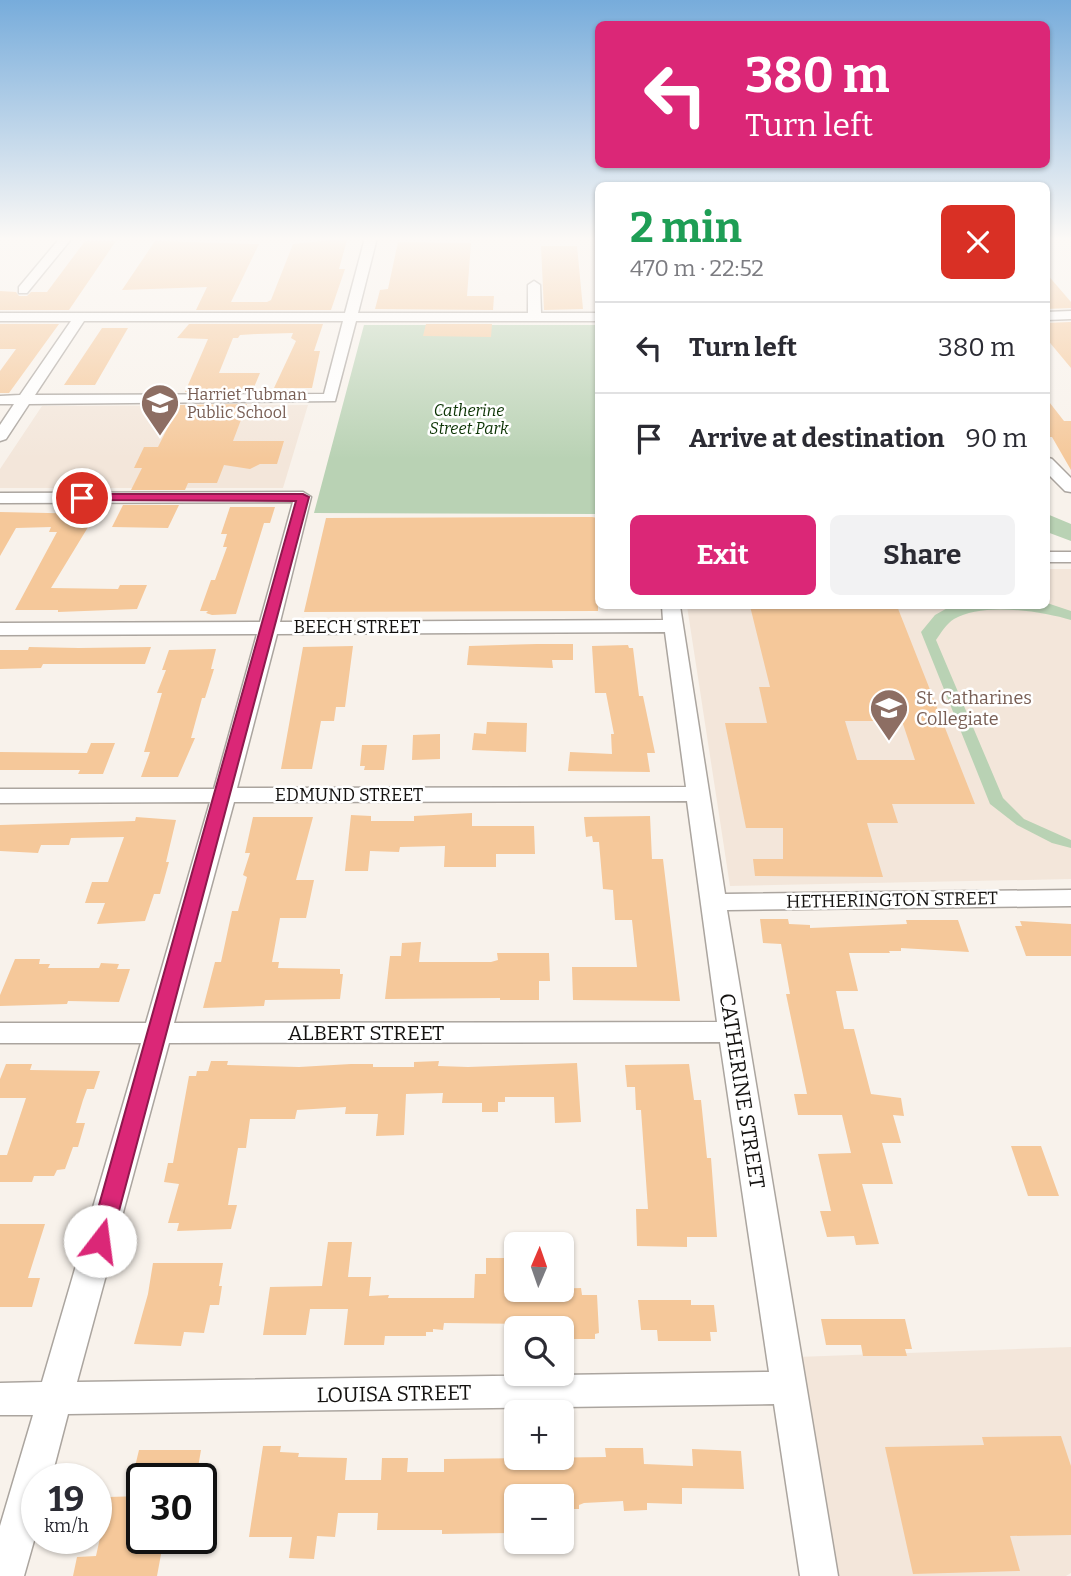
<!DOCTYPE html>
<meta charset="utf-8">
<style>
body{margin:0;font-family:Bitter,serif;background:#f2f2f3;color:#2b2b33;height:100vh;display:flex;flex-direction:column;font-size:26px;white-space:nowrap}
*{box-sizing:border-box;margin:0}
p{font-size:23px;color:#7c7c81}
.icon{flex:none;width:38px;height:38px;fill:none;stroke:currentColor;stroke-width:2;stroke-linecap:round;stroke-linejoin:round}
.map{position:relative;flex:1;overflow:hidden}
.details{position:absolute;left:595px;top:182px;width:455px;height:427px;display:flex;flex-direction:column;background:#fff;border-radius:10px;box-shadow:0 2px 5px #0004}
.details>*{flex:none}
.guide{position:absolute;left:595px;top:21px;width:455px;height:147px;border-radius:10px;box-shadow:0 2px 5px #0004;background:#db2777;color:#fff;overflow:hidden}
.needle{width:46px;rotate:2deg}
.buttons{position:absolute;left:504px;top:1232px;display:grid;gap:14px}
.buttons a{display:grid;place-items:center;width:70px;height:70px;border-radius:10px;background:#fff;box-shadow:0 2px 5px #0004;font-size:35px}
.speed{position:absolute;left:21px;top:1463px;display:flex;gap:14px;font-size:35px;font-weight:700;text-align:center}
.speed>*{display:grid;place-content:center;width:91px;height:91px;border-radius:50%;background:#fff;box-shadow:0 2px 5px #0004;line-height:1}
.speed small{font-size:18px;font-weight:400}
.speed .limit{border:4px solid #111;border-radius:10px;background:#fff;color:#111}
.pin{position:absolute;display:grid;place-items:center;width:60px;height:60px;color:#fff;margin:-30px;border:4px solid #fff;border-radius:50%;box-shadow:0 2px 7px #0007}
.me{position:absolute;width:77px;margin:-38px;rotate:15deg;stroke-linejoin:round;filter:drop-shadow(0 0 5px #0008)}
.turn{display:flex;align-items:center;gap:24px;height:147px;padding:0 35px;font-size:32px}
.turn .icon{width:91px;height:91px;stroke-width:2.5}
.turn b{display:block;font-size:49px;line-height:60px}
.round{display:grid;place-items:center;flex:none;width:74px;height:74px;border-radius:10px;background:#f2f2f3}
.head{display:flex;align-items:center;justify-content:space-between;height:119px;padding:0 35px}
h1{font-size:42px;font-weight:700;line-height:52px;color:#1e9e55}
.primary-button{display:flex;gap:14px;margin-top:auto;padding:14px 35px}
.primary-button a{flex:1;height:80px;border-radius:10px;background:#db2777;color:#fff;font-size:28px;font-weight:700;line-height:80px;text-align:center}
.primary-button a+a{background:#f2f2f3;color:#2b2b33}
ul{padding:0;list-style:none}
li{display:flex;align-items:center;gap:21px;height:91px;padding:0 35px;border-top:2px solid #e1e1e2}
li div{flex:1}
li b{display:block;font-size:26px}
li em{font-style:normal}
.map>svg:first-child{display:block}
</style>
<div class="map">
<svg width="1071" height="1576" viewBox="0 0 1071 1576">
<rect width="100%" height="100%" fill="#f8f2eb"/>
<path fill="#f3e6da" d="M 308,405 L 283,488 L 0,488 L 0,469 L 42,406 Z
M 1047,569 L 1071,569 L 1071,879 L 730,886 L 687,606 L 1046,606 Z
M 1071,1347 L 1071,1573 L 1066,1576 L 836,1576 L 797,1357 Z"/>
<path fill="#b9d2b4" d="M 364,325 L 598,325 L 598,514 L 314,513 Z
M 1047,514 L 1071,524 L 1071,541 L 1047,532 Z
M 1047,603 L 1071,611 L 1071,620 C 1041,611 982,602 954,619 C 946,624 941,633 936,640 L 1003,798 L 1024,819 L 1071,840 L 1071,848 L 1052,843 L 1017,825 L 990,804 L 921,632 L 935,615 L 951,606 Z"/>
<path fill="#f5c89a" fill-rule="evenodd" d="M 331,240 L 347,240 L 339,269 L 345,269 L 331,310 L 196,310 L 207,287 L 122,290 L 155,241 L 259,244 L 231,302 L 267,302 L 271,300 L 293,244 Z
M 85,241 L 116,241 L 69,310 L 0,310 L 0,291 L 16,292 L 19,296 L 27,296 L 31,292 L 47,292 Z
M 398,242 L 471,243 L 467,296 L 494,296 L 493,310 L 375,309 L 380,290 L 388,289 Z
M 541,246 L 577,246 L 583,309 L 544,310 Z
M 1046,273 L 1071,302 L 1071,308 L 1046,309 Z
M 1071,322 L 1071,368 L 1046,338 L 1046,323 Z
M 0,324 L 59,324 L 9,393 L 0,393 L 0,371 L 16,349 L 0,349 Z
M 189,324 L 323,324 L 314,351 L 320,351 L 312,388 L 274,388 L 296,341 L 291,338 L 293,333 L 257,334 L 240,335 L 238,338 L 233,338 L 219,373 L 260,373 L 252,392 L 185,392 L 208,339 L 177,338 Z
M 426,324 L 492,324 L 491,337 L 423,336 Z
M 102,328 L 128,328 L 95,385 L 64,385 Z
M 1046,398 L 1064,421 L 1071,421 L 1071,470 L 1052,437 L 1046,437 Z
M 247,404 L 233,441 L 284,441 L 277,464 L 260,464 L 250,469 L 224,465 L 217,483 L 188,483 L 185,490 L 131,490 L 142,468 L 134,468 L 144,447 L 158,447 L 179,405 Z
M 123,505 L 179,505 L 168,528 L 112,527 Z
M 230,507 L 275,507 L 270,523 L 264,523 L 236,614 L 212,615 L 206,613 L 208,611 L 200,611 L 211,580 L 215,580 L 227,547 L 223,547 L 227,534 L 221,534 Z
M 0,512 L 96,514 L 51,588 L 118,589 L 120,585 L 147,585 L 137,609 L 58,612 L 58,610 L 15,610 L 57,532 L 49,532 L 51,527 L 16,528 L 0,556 Z
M 592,517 L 598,518 L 598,611 L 304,612 L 326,518 Z
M 750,606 L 897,606 L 975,804 L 892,804 L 898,823 L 867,823 L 883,877 L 755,876 L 753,859 L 783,859 L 783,828 L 746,828 L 725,723 L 767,723 L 759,687 L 770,687 ZM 845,721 L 902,721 L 915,760 L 857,760 Z
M 537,644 L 573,644 L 573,660 L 552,660 L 553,668 L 467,665 L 469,646 Z
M 628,645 L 629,648 L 633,648 L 639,696 L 643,696 L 655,753 L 647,753 L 650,772 L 568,771 L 570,752 L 612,754 L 611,734 L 614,734 L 606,693 L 595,693 L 592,646 Z
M 353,646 L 345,707 L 336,707 L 334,721 L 321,721 L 312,769 L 281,769 L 303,647 Z
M 29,647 L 79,648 L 151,647 L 145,664 L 43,664 L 41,668 L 0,669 L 0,650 L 28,650 Z
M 216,649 L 211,669 L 214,669 L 205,698 L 202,698 L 191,738 L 195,738 L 178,777 L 141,777 L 150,752 L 144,752 L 162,693 L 157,693 L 166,670 L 162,670 L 169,650 Z
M 487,722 L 527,723 L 526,752 L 472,750 L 474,733 L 486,734 Z
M 440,734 L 440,759 L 412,760 L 413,735 Z
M 91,743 L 115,743 L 103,774 L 78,774 L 80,770 L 0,770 L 0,752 L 87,753 Z
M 362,745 L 387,745 L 384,770 L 364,770 L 365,766 L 360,766 Z
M 472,813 L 472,826 L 534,826 L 535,854 L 496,854 L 496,867 L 444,867 L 445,846 L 400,847 L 399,852 L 370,851 L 368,871 L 345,871 L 351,815 L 371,816 L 371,821 L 414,821 L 414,816 Z
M 650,816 L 652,859 L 663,859 L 680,1001 L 573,1000 L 572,967 L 637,967 L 632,920 L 615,920 L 613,890 L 603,889 L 599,842 L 593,842 L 592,836 L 586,837 L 584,817 Z
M 136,817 L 176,820 L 166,862 L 169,862 L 160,894 L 154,894 L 145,921 L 97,924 L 105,903 L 85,903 L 92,882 L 108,882 L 124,837 L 71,838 L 69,845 L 41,845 L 38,853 L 0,851 L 0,825 L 135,821 Z
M 253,817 L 313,817 L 296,880 L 314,880 L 306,918 L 280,918 L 272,962 L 279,962 L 278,968 L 340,969 L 340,974 L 343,974 L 340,999 L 265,1000 L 264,1006 L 203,1008 L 215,962 L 221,962 L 232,911 L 238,911 L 247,877 L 243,875 L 250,853 L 245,853 Z
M 760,919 L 788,919 L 789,924 L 810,925 L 810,928 L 907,924 L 906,920 L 958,920 L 969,952 L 901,948 L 901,951 L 889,951 L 890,953 L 849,953 L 858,991 L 836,991 L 844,1029 L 854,1029 L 871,1094 L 901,1098 L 904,1116 L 893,1115 L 901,1143 L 882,1143 L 893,1184 L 862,1184 L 879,1244 L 856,1245 L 854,1236 L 827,1237 L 820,1211 L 831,1211 L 818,1154 L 851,1153 L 842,1115 L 798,1115 L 794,1094 L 807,1094 L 786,994 L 790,994 L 781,944 L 763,943 Z
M 1020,921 L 1071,924 L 1071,956 L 1026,956 L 1015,926 L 1022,926 Z
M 421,942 L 419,962 L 491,962 L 498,960 L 497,953 L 549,953 L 550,981 L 539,981 L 539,1000 L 500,1000 L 500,998 L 385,999 L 390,956 L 401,956 L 402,943 Z
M 15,959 L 40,959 L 39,964 L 50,964 L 48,968 L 99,968 L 101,963 L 119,964 L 117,969 L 130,969 L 119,1002 L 68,1001 L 67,1004 L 0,1006 L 0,995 Z
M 211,1061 L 228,1061 L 227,1065 L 299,1067 L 351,1064 L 373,1064 L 373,1067 L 414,1067 L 414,1062 L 439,1061 L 438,1066 L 468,1067 L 577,1063 L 581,1122 L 555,1123 L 554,1097 L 505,1097 L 505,1102 L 498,1102 L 498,1112 L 482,1112 L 482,1103 L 442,1103 L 443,1093 L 406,1094 L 404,1135 L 376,1136 L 378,1114 L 345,1114 L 346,1107 L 297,1110 L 295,1119 L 250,1119 L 246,1148 L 238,1148 L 228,1205 L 237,1205 L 231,1229 L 177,1231 L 179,1223 L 168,1223 L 179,1184 L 164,1182 L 168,1163 L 173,1163 L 189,1076 L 196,1076 L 197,1071 L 208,1071 Z
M 6,1064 L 32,1064 L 30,1070 L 100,1071 L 94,1089 L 87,1089 L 83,1100 L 76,1123 L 85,1123 L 78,1147 L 73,1147 L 65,1169 L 57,1170 L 54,1176 L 34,1176 L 32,1182 L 0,1182 L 0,1155 L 7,1155 L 26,1098 L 0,1098 L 0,1079 Z
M 689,1064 L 694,1100 L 701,1100 L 707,1158 L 711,1158 L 717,1237 L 687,1237 L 687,1247 L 637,1246 L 636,1209 L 648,1209 L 641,1110 L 636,1110 L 635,1087 L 627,1087 L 625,1065 Z
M 1011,1146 L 1041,1146 L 1059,1196 L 1028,1196 Z
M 0,1224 L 45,1224 L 28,1278 L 40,1278 L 32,1307 L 0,1307 Z
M 328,1242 L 352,1242 L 348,1277 L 371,1277 L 369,1296 L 389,1295 L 388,1298 L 474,1298 L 475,1274 L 486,1274 L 486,1258 L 516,1258 L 516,1290 L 581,1288 L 582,1295 L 597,1295 L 599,1333 L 595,1334 L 595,1339 L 562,1339 L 562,1328 L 544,1328 L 544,1324 L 444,1323 L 443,1330 L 433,1329 L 433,1332 L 426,1332 L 426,1336 L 385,1336 L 384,1345 L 344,1345 L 348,1309 L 310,1309 L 306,1335 L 263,1335 L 270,1287 L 322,1286 Z
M 153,1263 L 223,1263 L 219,1286 L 222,1286 L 219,1305 L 210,1305 L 204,1333 L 184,1332 L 181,1346 L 134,1344 L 148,1294 Z
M 638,1300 L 691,1300 L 691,1305 L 714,1305 L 717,1332 L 710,1332 L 711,1341 L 658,1341 L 657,1330 L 641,1330 Z
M 821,1319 L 905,1319 L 912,1349 L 905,1349 L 907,1356 L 863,1356 L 861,1345 L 826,1345 Z
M 1061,1436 L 1071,1466 L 1071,1535 L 1010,1536 L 1020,1571 L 913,1574 L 885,1447 L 984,1445 L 982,1437 Z
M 263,1446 L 281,1446 L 280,1452 L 299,1453 L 298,1457 L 347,1458 L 345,1480 L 381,1480 L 382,1458 L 408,1458 L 407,1472 L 444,1472 L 444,1459 L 606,1457 L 605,1448 L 643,1448 L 644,1464 L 693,1466 L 692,1449 L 741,1451 L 744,1489 L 682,1488 L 682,1504 L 647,1503 L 647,1510 L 624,1511 L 623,1501 L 584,1503 L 579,1505 L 579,1509 L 563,1509 L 562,1496 L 516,1496 L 516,1533 L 442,1534 L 442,1530 L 377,1530 L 378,1513 L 338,1513 L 335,1537 L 317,1536 L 314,1559 L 289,1558 L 292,1537 L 249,1537 Z
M 139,1450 L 201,1450 L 196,1479 L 132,1479 Z
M 142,1496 L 142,1538 L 164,1538 L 157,1576 L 73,1576 L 77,1557 L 96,1556 L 109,1497 Z"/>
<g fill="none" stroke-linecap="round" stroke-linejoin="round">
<g stroke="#aba59f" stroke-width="3">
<path id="minor" d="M 60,238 L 72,238 L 27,293 L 19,293 L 19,287 Z
M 365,238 L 377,238 L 358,313 L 528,313 L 528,285 L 534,281 L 540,285 L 541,313 L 598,313 L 598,321 L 356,321 L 335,401 L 29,404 L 6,439 L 0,441 L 0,425 L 14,404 L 0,404 L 0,396 L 20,395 L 71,321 L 0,321 L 0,313 L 345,313 ZM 84,321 L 343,321 L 324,394 L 35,395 Z
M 1071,311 L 1071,319 L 1046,320 L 1046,312 Z
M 1046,457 L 1052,459 L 1071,478 L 1071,492 L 1065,491 L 1046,472 Z
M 303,492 L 311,497 L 280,622 L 663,620 L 662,606 L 680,606 L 725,894 L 1071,890 L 1071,906 L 727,910 L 838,1576 L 800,1576 L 774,1404 L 68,1414 L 51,1479 L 37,1479 L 37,1530 L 24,1576 L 0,1576 L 0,1526 L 33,1415 L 0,1415 L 0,1383 L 42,1382 L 141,1043 L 0,1043 L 0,1023 L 146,1023 L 210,802 L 0,803 L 0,789 L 214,789 L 257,634 L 0,635 L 0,623 L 260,622 L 293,502 L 0,503 L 0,493 ZM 665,632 L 686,787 L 237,788 L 277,634 ZM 687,801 L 717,1022 L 174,1023 L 234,802 ZM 720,1042 L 769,1372 L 77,1382 L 169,1043 Z
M 1046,552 L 1071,552 L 1071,562 L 1046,562 Z"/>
</g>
<use href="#minor" fill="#fff" fill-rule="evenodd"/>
</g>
<linearGradient id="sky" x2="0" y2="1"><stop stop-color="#77acdb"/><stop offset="0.52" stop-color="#fcf9f6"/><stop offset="1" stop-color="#fcf9f6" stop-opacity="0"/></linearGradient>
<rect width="1071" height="459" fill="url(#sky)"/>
<path fill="#db2777" stroke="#8e194d" stroke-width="2" d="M 82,494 L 303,494 L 309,497 L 111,1241 L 108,1247 L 100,1250 L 92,1247 L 89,1241 L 296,501 L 78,500 L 76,498 Z"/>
<defs>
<g id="school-pin" transform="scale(2.0125)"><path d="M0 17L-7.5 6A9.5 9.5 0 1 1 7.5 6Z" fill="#8d6e63" stroke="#fff"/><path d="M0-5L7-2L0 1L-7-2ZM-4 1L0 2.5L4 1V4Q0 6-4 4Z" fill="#fff"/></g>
</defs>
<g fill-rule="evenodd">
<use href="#school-pin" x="160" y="403"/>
<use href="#school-pin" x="889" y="708"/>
</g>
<g text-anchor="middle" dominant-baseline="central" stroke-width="5" stroke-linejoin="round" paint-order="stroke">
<g font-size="16" fill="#785e54" stroke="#fff" text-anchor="start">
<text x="187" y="394">Harriet Tubman<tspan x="187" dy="18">Public School</tspan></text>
</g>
<g font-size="16" font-style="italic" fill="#0b3303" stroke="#fff">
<text x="469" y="410">Catherine<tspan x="469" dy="18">Street Park</tspan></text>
</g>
<g font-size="18" fill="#141210" stroke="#fff">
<text x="357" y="627">BEECH STREET</text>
<text x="349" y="795">EDMUND STREET</text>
<text transform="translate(892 900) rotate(-1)">HETHERINGTON STREET</text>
</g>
<g font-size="18" fill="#785e54" stroke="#fff" text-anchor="start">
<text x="916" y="698">St. Catharines<tspan x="916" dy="21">Collegiate</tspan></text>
</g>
<g font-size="21" fill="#141210" stroke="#fff">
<text x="366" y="1033">ALBERT STREET</text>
<text transform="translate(742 1091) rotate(81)">CATHERINE STREET</text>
<text transform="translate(394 1394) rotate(-1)">LOUISA STREET</text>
</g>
</g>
</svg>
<div class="buttons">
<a><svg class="needle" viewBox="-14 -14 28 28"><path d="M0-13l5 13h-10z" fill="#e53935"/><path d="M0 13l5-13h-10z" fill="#7c7c81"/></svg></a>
<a><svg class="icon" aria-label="search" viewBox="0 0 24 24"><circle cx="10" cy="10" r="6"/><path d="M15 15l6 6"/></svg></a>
<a>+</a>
<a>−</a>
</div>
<div class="speed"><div>19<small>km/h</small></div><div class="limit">30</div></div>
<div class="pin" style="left:82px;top:498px;background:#d93025"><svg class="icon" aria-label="arrive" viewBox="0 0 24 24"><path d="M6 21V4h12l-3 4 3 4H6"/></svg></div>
<svg class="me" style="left:100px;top:1241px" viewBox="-20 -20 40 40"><circle r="19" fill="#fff"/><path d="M0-13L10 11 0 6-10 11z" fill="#db2777"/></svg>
<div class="guide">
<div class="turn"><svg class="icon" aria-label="left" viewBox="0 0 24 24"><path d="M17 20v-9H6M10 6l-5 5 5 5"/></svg><div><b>380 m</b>Turn left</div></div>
</div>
<section class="details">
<div class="head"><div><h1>2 min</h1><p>470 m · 22:52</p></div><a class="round" style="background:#d93025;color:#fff"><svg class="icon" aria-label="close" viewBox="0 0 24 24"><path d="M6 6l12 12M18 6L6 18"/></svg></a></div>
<ul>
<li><svg class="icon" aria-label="left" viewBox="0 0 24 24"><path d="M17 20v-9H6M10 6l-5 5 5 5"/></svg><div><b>Turn left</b></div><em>380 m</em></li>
<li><svg class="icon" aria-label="arrive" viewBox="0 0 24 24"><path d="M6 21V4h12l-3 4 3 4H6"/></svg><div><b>Arrive at destination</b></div><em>90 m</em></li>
</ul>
<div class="primary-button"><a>Exit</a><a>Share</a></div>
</section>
</div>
